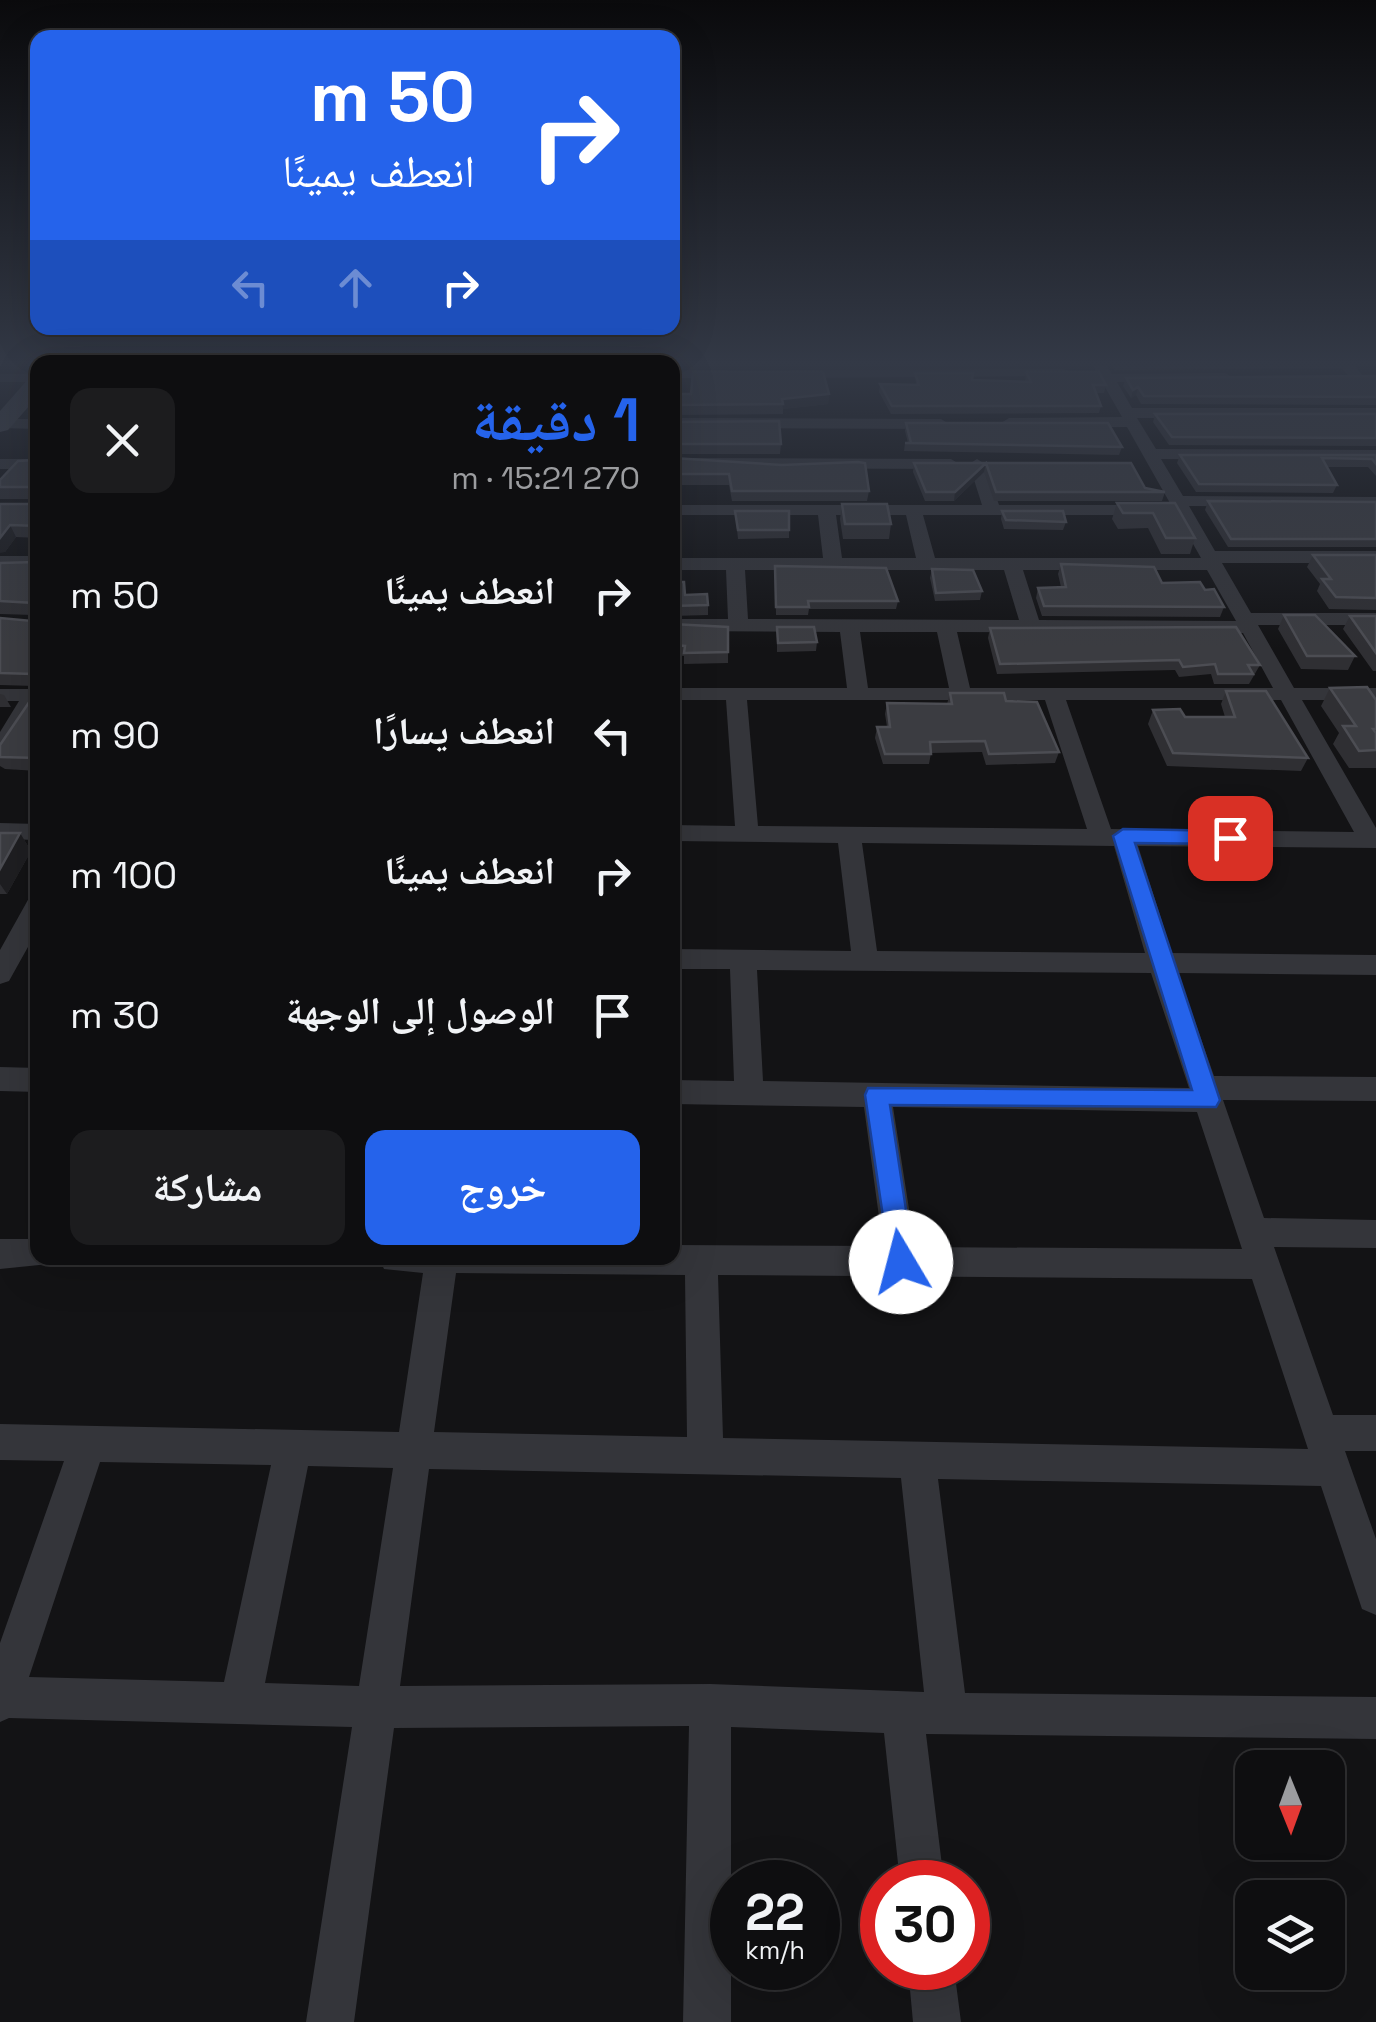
<!DOCTYPE html>
<html lang="ar">
<meta charset="utf-8">
<style>
body{margin:0;font-family:"Space Grotesk","Noto Naskh Arabic",sans-serif;background:#1c1c1e;color:#f1f3f6;direction:rtl;height:100vh;display:flex;flex-direction:column;font-size:38px;white-space:nowrap}
*{box-sizing:border-box;margin:0}
p{font-size:32px;color:#9b9c9f}
.icon{flex:none;width:55px;height:55px;fill:none;stroke:currentColor;stroke-width:2;stroke-linecap:round;stroke-linejoin:round}
.map{position:relative;flex:1;overflow:hidden;direction:ltr}
.details{position:absolute;left:30px;top:355px;width:650px;height:910px;display:flex;flex-direction:column;background:#0e0e10;border-radius:20px;box-shadow:0 10px 40px #0002,0 0 0 2px #2e2e30;direction:rtl}
.details>*{flex:none}
.top-card{position:absolute;left:30px;top:30px;width:650px;height:305px;border-radius:20px;box-shadow:0 10px 40px #0002,0 0 0 2px #2e2e30;direction:rtl;background:#2563eb;color:#fff;overflow:hidden}
.needle{width:65px;rotate:179deg}
.fabs{position:absolute;left:1235px;top:1750px;display:grid;gap:20px}
.fabs a{display:grid;place-items:center;width:110px;height:110px;border-radius:20px;background:#0e0e10;box-shadow:0 10px 40px #0002,0 0 0 2px #2e2e30;font-size:50px}
.speed{position:absolute;left:710px;top:1860px;display:flex;gap:20px;font-size:50px;font-weight:700;text-align:center}
.speed>*{display:grid;place-content:center;width:130px;height:130px;border-radius:50%;background:#0e0e10;box-shadow:0 10px 40px #0002,0 0 0 2px #2e2e30;line-height:1}
.speed small{font-size:25px;font-weight:400}
.speed .limit{border:15px solid #d22;background:#fff;color:#111}
.pin{position:absolute;display:grid;place-items:center;width:85px;height:85px;color:#fff;margin:-42px;border-radius:20px;box-shadow:0 5px 15px #0006}
.me{position:absolute;width:110px;margin:-55px;rotate:352deg;stroke-linejoin:round;filter:drop-shadow(0 0 8px #0008)}
.turn{display:flex;align-items:center;gap:35px;height:210px;padding:0 40px;font-size:45px}
.turn .icon{width:130px;height:130px;stroke-width:2.5}
.turn b{display:block;font-size:70px;line-height:85px}
.lanes{display:flex;align-items:center;height:95px;padding:0 40px;background:#0003;justify-content:center;gap:50px;direction:ltr}
.lanes .off{opacity:.35}
.round{display:grid;place-items:center;flex:none;width:105px;height:105px;border-radius:20px;background:#1c1c1e}
.summary{display:flex;align-items:center;justify-content:space-between;height:170px;padding:0 40px}
h1{font-size:60px;font-weight:700;line-height:75px;color:#2563eb}
.cta{display:flex;gap:20px;margin-top:auto;padding:20px 40px}
.cta a{flex:1;height:115px;border-radius:20px;background:#2563eb;color:#fff;font-size:40px;font-weight:700;line-height:115px;text-align:center}
.cta a+a{background:#1c1c1e;color:#f1f3f6}
ul{padding:0;list-style:none}
li{display:flex;align-items:center;gap:30px;height:140px;padding:0 40px}
li div{flex:1}
li b{display:block;font-size:38px}
li em{font-style:normal}
.map>svg:first-child{display:block}
</style>
<div class="map">
<svg width="1376" height="2022" viewBox="0 0 1376 2022">
<rect width="100%" height="100%" fill="#131315"/>
<g fill="none" stroke-linecap="round" stroke-linejoin="round">
<path fill="#34353a" fill-rule="evenodd" d="M 1093,366 L 1107,366 L 1112,374 L 1225,373 L 1232,377 L 1225,381 L 1117,382 L 1132,408 L 1376,408 L 1376,418 L 1137,418 L 1156,449 L 1376,450 L 1376,460 L 1161,459 L 1183,496 L 1376,497 L 1376,507 L 1189,506 L 1215,551 L 1376,551 L 1376,563 L 1222,563 L 1251,613 L 1376,613 L 1376,625 L 1258,625 L 1294,688 L 1376,688 L 1376,700 L 1302,700 L 1376,828 L 1376,848 L 1138,846 L 1172,953 L 1376,955 L 1376,975 L 1178,973 L 1214,1076 L 1376,1077 L 1376,1101 L 1223,1100 L 1264,1218 L 1376,1220 L 1376,1248 L 1274,1247 L 1333,1415 L 1376,1415 L 1376,1451 L 1345,1451 L 1376,1539 L 1376,1615 L 1362,1609 L 1321,1486 L 938,1479 L 965,1693 L 1376,1697 L 1376,1739 L 926,1734 L 944,1882 L 900,1882 L 884,1733 L 731,1727 L 731,2022 L 683,2022 L 689,1726 L 394,1728 L 354,2022 L 306,2022 L 352,1727 L 9,1718 L 0,1722 L 0,1643 L 64,1461 L 0,1460 L 0,1424 L 399,1432 L 423,1273 L 384,1269 L 379,1258 L 672,1258 L 672,1245 L 883,1246 L 864,1107 L 672,1104 L 672,1080 L 734,1081 L 730,969 L 672,969 L 672,949 L 851,951 L 838,843 L 672,841 L 672,825 L 735,826 L 726,700 L 672,700 L 672,688 L 847,688 L 840,632 L 672,631 L 672,619 L 728,619 L 726,570 L 672,570 L 672,558 L 823,558 L 818,515 L 672,515 L 672,505 L 982,505 L 969,464 L 977,459 L 985,464 L 999,505 L 1151,505 L 1160,510 L 1151,515 L 923,515 L 935,558 L 1201,558 L 1127,427 L 1009,428 L 1001,423 L 1009,418 L 1122,417 ZM 836,515 L 906,515 L 916,558 L 842,558 ZM 745,570 L 1004,570 L 1019,620 L 748,619 ZM 1023,570 L 1207,570 L 1236,621 L 1039,620 ZM 860,632 L 937,632 L 949,688 L 868,688 ZM 957,632 L 1243,633 L 1273,688 L 970,688 ZM 747,700 L 1045,700 L 1087,829 L 758,826 ZM 1066,700 L 1281,700 L 1354,832 L 1111,829 ZM 862,843 L 1114,846 L 1145,953 L 877,951 ZM 757,970 L 1151,973 L 1189,1088 L 763,1081 ZM 893,1107 L 1197,1112 L 1242,1249 L 915,1247 ZM 456,1273 L 685,1275 L 687,1437 L 434,1432 ZM 718,1275 L 1252,1279 L 1308,1449 L 723,1438 ZM 100,1462 L 271,1465 L 224,1682 L 29,1677 ZM 308,1466 L 393,1468 L 359,1686 L 265,1683 ZM 429,1469 L 901,1478 L 924,1692 L 710,1684 L 400,1686 Z
M 1340,366 L 1355,366 L 1364,377 L 1352,380 Z
M 1062,369 L 1067,370 L 1067,376 L 790,378 L 783,374 L 790,370 Z
M 672,370 L 727,370 L 734,374 L 727,378 L 672,378 Z
M 0,374 L 38,374 L 38,382 L 0,382 Z
M 672,418 L 941,419 L 949,424 L 941,429 L 672,428 Z
M 1,419 L 38,419 L 38,429 L 0,428 Z
M 672,458 L 951,459 L 959,464 L 951,469 L 672,468 Z
M 0,459 L 38,459 L 38,469 L 0,469 Z
M 0,556 L 38,556 L 38,568 L 0,568 Z
M 0,689 L 38,689 L 38,706 L 8,756 L 0,758 L 0,732 L 19,701 L 0,701 Z
M 0,823 L 38,824 L 38,840 L 0,839 Z
M 38,895 L 38,929 L 9,981 L 0,984 L 0,950 L 29,898 Z
M 0,1067 L 38,1068 L 38,1092 L 0,1091 Z
M 0,1239 L 38,1239 L 38,1258 L 53,1258 L 49,1264 L 0,1269 Z
M 908,1968 L 954,1968 L 961,2022 L 913,2022 Z"/>
<path fill="#42444a" fill-rule="evenodd" d="M 38,376 L 38,396 L 8,430 L 0,432 L 0,411 L 30,377 Z"/>
</g>
<path fill="#2f2f33" d="M 1112,366 L 1347,366 L 1346,368 L 1114,370 Z
M 1026,372 L 1106,385 L 1104,393 L 1096,393 L 1101,406 L 1099,413 L 891,414 L 879,392 L 880,384 L 916,385 L 915,373 L 972,380 L 1025,382 Z
M 1376,376 L 1376,405 L 1141,404 L 1136,395 L 1131,398 L 1123,386 L 1126,378 Z
M 672,394 L 829,394 L 828,404 L 783,409 L 783,414 L 672,415 Z
M 1155,414 L 1376,414 L 1376,446 L 1169,445 L 1153,422 Z
M 672,422 L 781,444 L 780,454 L 672,454 Z
M 906,423 L 1122,447 L 1119,455 L 904,451 L 905,443 L 908,443 L 905,431 Z
M 38,432 L 38,538 L 16,537 L 5,552 L 0,504 L 35,504 L 34,499 L 0,499 L 0,480 L 35,460 L 36,455 L 31,444 Z
M 1180,455 L 1376,455 L 1376,476 L 1368,467 L 1327,467 L 1337,485 L 1333,493 L 1196,492 L 1177,463 Z
M 672,458 L 869,491 L 867,501 L 732,501 L 729,485 L 672,485 Z
M 914,463 L 1131,463 L 1145,488 L 1165,492 L 1162,501 L 994,501 L 984,472 L 954,501 L 925,501 L 913,472 Z
M 1208,501 L 1376,502 L 1376,547 L 1228,547 L 1205,510 Z
M 1117,503 L 1175,503 L 1195,538 L 1190,554 L 1161,554 L 1148,528 L 1118,529 L 1112,519 Z
M 842,504 L 891,524 L 889,539 L 843,539 L 840,519 Z
M 735,511 L 789,530 L 789,538 L 738,539 Z
M 1002,511 L 1066,522 L 1063,530 L 1004,529 L 1001,519 Z
M 1313,555 L 1376,555 L 1376,610 L 1329,609 L 1317,591 L 1320,584 L 1307,567 Z
M 38,561 L 38,771 L 5,769 L 0,766 L 0,745 L 34,695 L 34,686 L 0,685 L 0,618 L 32,621 L 33,615 L 0,614 L 0,563 L 36,562 Z
M 1061,564 L 1205,590 L 1224,607 L 1220,617 L 1042,616 L 1036,598 L 1038,588 L 1061,587 L 1058,574 Z
M 775,566 L 898,601 L 896,609 L 809,609 L 808,615 L 776,615 Z
M 932,569 L 982,591 L 980,600 L 935,601 L 930,578 Z
M 672,582 L 685,595 L 708,605 L 708,615 L 672,616 Z
M 1284,615 L 1355,656 L 1348,670 L 1301,669 L 1278,629 Z
M 1350,616 L 1376,616 L 1376,671 L 1373,671 L 1343,629 Z
M 672,624 L 728,627 L 728,663 L 684,664 L 684,656 L 672,655 Z
M 777,627 L 817,642 L 816,651 L 777,652 Z
M 990,628 L 1260,665 L 1249,684 L 1214,684 L 1211,674 L 1179,677 L 1175,670 L 997,674 L 988,638 Z
M 1330,688 L 1376,700 L 1376,768 L 1349,768 L 1333,744 L 1339,733 L 1321,706 Z
M 1226,691 L 1308,758 L 1301,771 L 1167,766 L 1148,724 L 1153,710 L 1185,717 L 1225,717 L 1221,704 Z
M 950,693 L 1006,701 L 1059,752 L 1055,763 L 986,765 L 982,752 L 931,753 L 929,764 L 883,764 L 875,738 L 877,727 L 887,727 L 885,714 L 887,703 L 947,704 Z
M 0,694 L 4,695 L 11,707 L 0,707 Z
M 0,833 L 20,833 L 31,851 L 7,894 L 0,894 Z"/>
<path fill="#1e1e21" d="M 1138,387 L 1136,395 L 1131,398 L 1133,390 Z
M 829,394 L 828,404 L 783,409 L 782,399 Z
M 986,463 L 984,472 L 954,501 L 955,492 Z
M 10,525 L 16,537 L 5,552 L 0,553 L 0,538 Z
M 20,833 L 31,851 L 7,894 L 0,884 L 0,869 Z"/>
<path fill="#3b3c41" stroke="#4c4d53" stroke-width="2.5" d="M 693,372 L 823,372 L 829,394 L 782,399 L 783,404 L 672,405 L 672,394 L 691,394 Z
M 1026,372 L 1099,372 L 1106,385 L 1093,385 L 1101,406 L 892,406 L 880,384 L 919,385 L 915,373 L 973,373 L 972,380 L 1031,382 Z
M 1376,376 L 1376,397 L 1144,396 L 1138,387 L 1133,390 L 1126,378 Z
M 1155,414 L 1376,414 L 1376,438 L 1172,437 Z
M 779,421 L 781,444 L 672,444 L 672,422 Z
M 906,423 L 1108,423 L 1122,447 L 905,443 L 911,443 Z
M 38,432 L 38,526 L 10,525 L 0,538 L 0,504 L 35,504 L 33,487 L 0,487 L 0,480 L 18,461 L 35,460 L 37,447 L 31,444 Z
M 1180,455 L 1376,455 L 1376,464 L 1372,459 L 1322,458 L 1337,485 L 1199,484 Z
M 672,458 L 782,465 L 858,462 L 865,463 L 869,491 L 732,491 L 729,474 L 672,474 Z
M 914,463 L 1131,463 L 1145,488 L 1165,492 L 996,492 L 986,463 L 955,492 L 926,492 Z
M 1208,501 L 1376,502 L 1376,539 L 1231,539 Z
M 1117,503 L 1175,503 L 1195,538 L 1166,538 L 1153,513 L 1123,513 Z
M 842,504 L 887,504 L 891,524 L 845,524 Z
M 735,511 L 789,511 L 789,530 L 738,530 Z
M 1002,511 L 1063,511 L 1066,522 L 1006,520 Z
M 1313,555 L 1376,555 L 1376,598 L 1336,597 L 1322,579 L 1331,579 Z
M 38,561 L 38,758 L 0,757 L 0,745 L 34,695 L 34,674 L 0,673 L 0,618 L 32,621 L 34,603 L 0,601 L 0,563 L 36,562 Z
M 1061,564 L 1154,567 L 1162,583 L 1200,582 L 1205,590 L 1214,589 L 1224,607 L 1044,606 L 1038,588 L 1066,587 Z
M 775,566 L 886,568 L 898,601 L 808,601 L 809,607 L 776,607 Z
M 932,569 L 973,570 L 982,591 L 936,593 Z
M 672,582 L 684,582 L 685,595 L 707,594 L 708,605 L 672,606 Z
M 1284,615 L 1315,615 L 1355,656 L 1307,656 Z
M 1350,616 L 1376,616 L 1376,653 Z
M 672,624 L 728,627 L 728,652 L 684,653 L 685,646 L 672,645 Z
M 777,627 L 814,627 L 817,642 L 778,643 Z
M 1236,627 L 1260,665 L 1248,665 L 1253,674 L 1218,674 L 1215,664 L 1183,667 L 1179,660 L 1000,664 L 990,628 Z
M 1367,687 L 1376,700 L 1376,729 L 1373,729 L 1376,733 L 1376,750 L 1359,751 L 1343,726 L 1356,726 L 1330,688 Z
M 1226,691 L 1266,691 L 1308,758 L 1173,753 L 1153,710 L 1180,709 L 1185,717 L 1235,717 Z
M 950,693 L 1004,693 L 1006,701 L 1037,702 L 1059,752 L 989,754 L 985,741 L 930,742 L 931,754 L 885,754 L 877,727 L 890,727 L 887,703 L 952,704 Z
M 0,833 L 20,833 L 0,869 Z"/>
<linearGradient id="sky" x2="0" y2="1"><stop stop-color="#0a0a0c"/><stop offset="0.56" stop-color="#333946"/><stop offset="1" stop-color="#333946" stop-opacity="0"/></linearGradient>
<rect width="1376" height="649" fill="url(#sky)"/>
<path fill="#2563eb" stroke="#184099" stroke-width="2.5" d="M 1123,829 L 1230,831 L 1239,838 L 1230,844 L 1135,843 L 1220,1100 L 1216,1107 L 890,1105 L 914,1262 L 911,1271 L 901,1274 L 891,1271 L 865,1095 L 868,1088 L 1192,1090 L 1113,836 Z"/>
</svg>
<div class="fabs">
<a><svg class="needle" viewBox="-14 -14 28 28"><path d="M0-13l5 13h-10z" fill="#e53935"/><path d="M0 13l5-13h-10z" fill="#9b9c9f"/></svg></a>
<a><svg class="icon" aria-label="layers" viewBox="0 0 24 24"><path d="M12 4l9 5-9 5-9-5zM3 14l9 5 9-5"/></svg></a>
</div>
<div class="speed"><div>22<small>km/h</small></div><div class="limit">30</div></div>
<div class="pin" style="left:1230px;top:838px;background:#d93025"><svg class="icon" aria-label="arrive" viewBox="0 0 24 24"><path d="M6 21V4h12l-3 4 3 4H6"/></svg></div>
<svg class="me" style="left:901px;top:1262px" viewBox="-20 -20 40 40"><circle r="19" fill="#fff"/><path d="M0-13L10 11 0 6-10 11z" fill="#2563eb"/></svg>
<div class="top-card">
<div class="turn"><svg class="icon" aria-label="right" viewBox="0 0 24 24"><path d="M7 20v-9h11M14 6l5 5-5 5"/></svg><div><b>50 m</b>انعطف يمينًا</div></div>
<div class="lanes"><svg class="icon off" aria-label="left" viewBox="0 0 24 24"><path d="M17 20v-9H6M10 6l-5 5 5 5"/></svg><svg class="icon off" aria-label="ahead" viewBox="0 0 24 24"><path d="M12 20V5M6 11l6-6 6 6"/></svg><svg class="icon" aria-label="right" viewBox="0 0 24 24"><path d="M7 20v-9h11M14 6l5 5-5 5"/></svg></div>
</div>
<section class="details">
<div class="summary"><div><h1>1 دقيقة</h1><p>270 m · 15:21</p></div><a class="round"><svg class="icon" aria-label="close" viewBox="0 0 24 24"><path d="M6 6l12 12M18 6L6 18"/></svg></a></div>
<ul>
<li><svg class="icon" aria-label="right" viewBox="0 0 24 24"><path d="M7 20v-9h11M14 6l5 5-5 5"/></svg><div><b>انعطف يمينًا</b></div><em>50 m</em></li>
<li><svg class="icon" aria-label="left" viewBox="0 0 24 24"><path d="M17 20v-9H6M10 6l-5 5 5 5"/></svg><div><b>انعطف يسارًا</b></div><em>90 m</em></li>
<li><svg class="icon" aria-label="right" viewBox="0 0 24 24"><path d="M7 20v-9h11M14 6l5 5-5 5"/></svg><div><b>انعطف يمينًا</b></div><em>100 m</em></li>
<li><svg class="icon" aria-label="arrive" viewBox="0 0 24 24"><path d="M6 21V4h12l-3 4 3 4H6"/></svg><div><b>الوصول إلى الوجهة</b></div><em>30 m</em></li>
</ul>
<div class="cta"><a>خروج</a><a>مشاركة</a></div>
</section>
</div>
